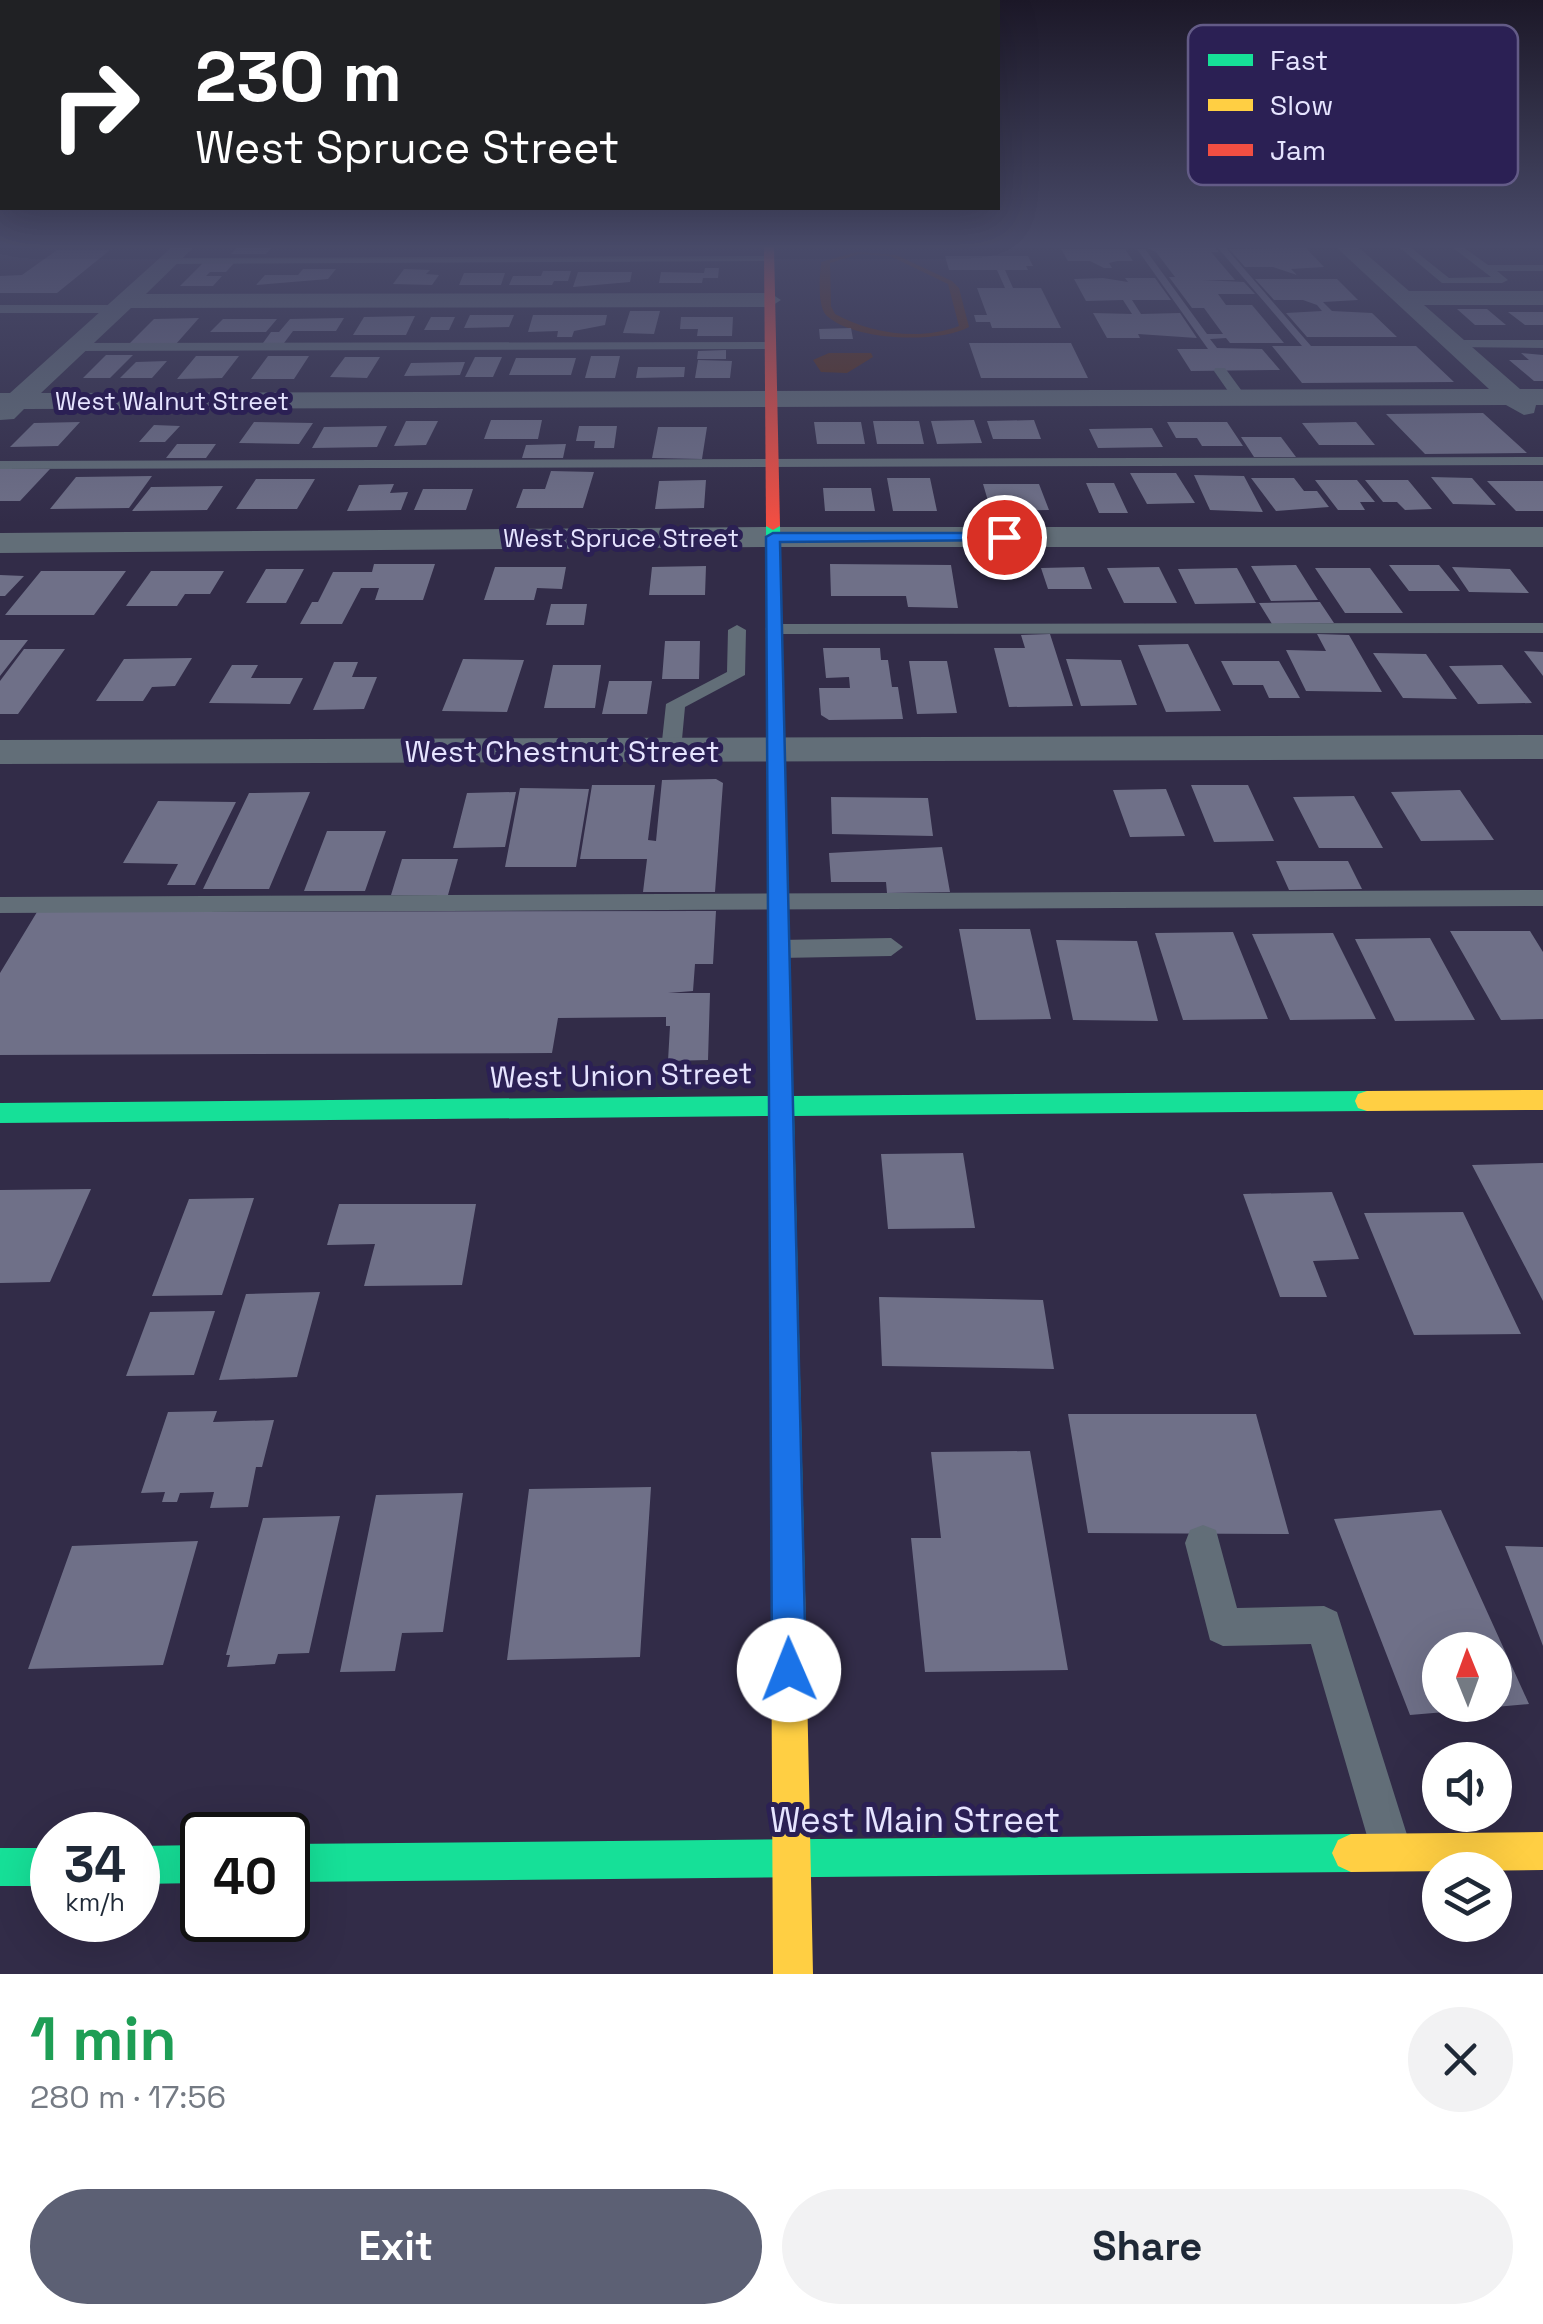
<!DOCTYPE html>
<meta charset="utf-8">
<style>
body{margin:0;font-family:"Space Grotesk",sans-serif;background:#f2f2f3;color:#1f2937;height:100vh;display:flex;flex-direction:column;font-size:38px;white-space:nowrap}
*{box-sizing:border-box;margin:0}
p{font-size:32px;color:#747a83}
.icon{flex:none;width:55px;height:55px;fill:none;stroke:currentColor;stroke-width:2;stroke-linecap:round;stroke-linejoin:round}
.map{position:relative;height:1974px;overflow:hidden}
.panel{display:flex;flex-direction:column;background:#fff;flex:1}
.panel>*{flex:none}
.hud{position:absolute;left:0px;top:0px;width:1000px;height:210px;box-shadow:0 10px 40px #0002;background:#202124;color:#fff;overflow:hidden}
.needle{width:65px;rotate:359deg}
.buttons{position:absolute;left:1422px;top:1632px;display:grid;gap:20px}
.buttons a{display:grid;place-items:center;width:90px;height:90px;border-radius:50%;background:#fff;box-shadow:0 10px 40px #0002;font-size:50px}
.speed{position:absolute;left:30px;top:1812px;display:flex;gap:20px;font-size:50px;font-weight:700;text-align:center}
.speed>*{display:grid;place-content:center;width:130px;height:130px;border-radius:50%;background:#fff;box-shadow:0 10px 40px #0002;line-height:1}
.speed small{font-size:25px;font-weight:400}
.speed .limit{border:5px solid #111;border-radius:15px;background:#fff;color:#111}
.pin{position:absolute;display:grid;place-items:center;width:85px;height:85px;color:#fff;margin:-42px;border:5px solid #fff;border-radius:50%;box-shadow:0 2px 10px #0007}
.me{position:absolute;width:110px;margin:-55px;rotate:359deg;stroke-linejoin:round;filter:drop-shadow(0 0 8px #0008)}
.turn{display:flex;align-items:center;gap:35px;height:210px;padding:0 30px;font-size:45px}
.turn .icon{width:130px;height:130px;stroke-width:2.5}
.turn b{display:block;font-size:70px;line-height:85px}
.round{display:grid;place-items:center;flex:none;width:105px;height:105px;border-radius:52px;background:#f2f2f3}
.summary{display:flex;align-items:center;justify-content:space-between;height:170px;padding:0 30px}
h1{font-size:60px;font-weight:700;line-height:75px;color:#1e9e55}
.primary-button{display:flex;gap:20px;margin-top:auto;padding:20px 30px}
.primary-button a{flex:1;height:115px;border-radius:60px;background:#5c6074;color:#fff;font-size:40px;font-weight:700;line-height:115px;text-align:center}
.primary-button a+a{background:#f2f2f3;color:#1f2937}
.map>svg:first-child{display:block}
</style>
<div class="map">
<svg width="1543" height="1974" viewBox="0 0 1543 1974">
<rect width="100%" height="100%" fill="#322c48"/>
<path fill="#592e17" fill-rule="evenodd" d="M 857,252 L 896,255 L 952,281 L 959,288 L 969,327 C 938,344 852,341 826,315 C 817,305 820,275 821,262 ZM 859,254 L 890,256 L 948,284 L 959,326 C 920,341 872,334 835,314 L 831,306 L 830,263 Z
M 829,353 L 871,353 L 873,357 L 847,373 L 821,372 L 813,360 Z"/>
<path fill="#6f7088" d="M 238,247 L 273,247 L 266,254 L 231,254 Z
M 1145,247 L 1215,247 L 1219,252 L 1211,252 L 1235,280 L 1202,280 L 1244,282 L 1255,294 L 1218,294 L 1226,305 L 1252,305 L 1284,343 L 1230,343 L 1226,338 L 1210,339 L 1217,348 L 1262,349 L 1280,370 L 1191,371 L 1177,349 L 1208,349 L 1137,249 L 1145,249 L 1207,334 L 1223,334 L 1204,308 L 1192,308 L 1169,277 L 1175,277 L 1156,252 Z
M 1218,248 L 1226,248 L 1311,346 L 1416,346 L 1454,382 L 1302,383 L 1272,346 L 1302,346 Z
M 1306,248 L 1324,267 L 1291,269 L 1297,275 L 1273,267 L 1245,267 L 1229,249 Z
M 1061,249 L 1125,249 L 1133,261 L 1117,261 L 1109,263 L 1112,268 L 1104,268 L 1090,261 L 1068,261 Z
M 57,250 L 110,250 L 57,293 L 0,293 L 0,276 L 22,275 Z
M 945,256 L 1028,256 L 1033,266 L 1026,266 L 1028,270 L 1005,270 L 1013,288 L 1041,288 L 1061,328 L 992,328 L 990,322 L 976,322 L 974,315 L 987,315 L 977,288 L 1005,288 L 997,270 L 949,270 Z
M 203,263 L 234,263 L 226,272 L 210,272 L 206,276 L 222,276 L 213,286 L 180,286 Z
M 705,268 L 719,268 L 718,278 L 703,278 L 702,283 L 659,283 L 661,272 L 704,273 Z
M 303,269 L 336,269 L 328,279 L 256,285 L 265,275 L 298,275 Z
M 404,269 L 430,270 L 426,274 L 439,275 L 432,285 L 393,284 Z
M 543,271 L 571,271 L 568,281 L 554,281 L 552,285 L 509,285 L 513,276 L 541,276 Z
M 578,272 L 632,272 L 630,282 L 573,287 Z
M 464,273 L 505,273 L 501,285 L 459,285 Z
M 1103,278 L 1128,282 L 1125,278 L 1155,278 L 1171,300 L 1132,300 L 1141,314 L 1180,313 L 1197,338 L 1138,334 L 1140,338 L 1107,338 L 1093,313 L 1132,314 L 1123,300 L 1086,301 L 1074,279 Z
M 1255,279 L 1337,279 L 1358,300 L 1323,302 L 1332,311 L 1372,313 L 1397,337 L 1307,337 L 1286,313 L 1322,311 L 1317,305 L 1303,300 L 1274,300 Z
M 1457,309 L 1487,309 L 1506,325 L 1475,325 Z
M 630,311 L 660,311 L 654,334 L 623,333 Z
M 1508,312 L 1543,312 L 1543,325 L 1525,325 Z
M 470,315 L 514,315 L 509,327 L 464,328 Z
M 533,315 L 607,315 L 605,325 L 574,331 L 572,337 L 557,337 L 558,331 L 528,332 Z
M 415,316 L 406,335 L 353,335 L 364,317 Z
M 431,317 L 455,317 L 449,330 L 424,330 Z
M 681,317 L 733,317 L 732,336 L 697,336 L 698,329 L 680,329 Z
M 199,318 L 176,344 L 129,344 L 154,319 Z
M 344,318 L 336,331 L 293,331 L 284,343 L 263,343 L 271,332 L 279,332 L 290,319 Z
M 223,319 L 277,319 L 266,332 L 210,332 Z
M 851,328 L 853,339 L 820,339 L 819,329 Z
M 969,343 L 1071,343 L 1088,378 L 981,378 Z
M 726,350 L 726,359 L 697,359 L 698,351 Z
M 1521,353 L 1543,355 L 1543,381 L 1534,381 L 1509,360 L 1529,360 Z
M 106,355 L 133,355 L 110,378 L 83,378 Z
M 196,356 L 239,356 L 222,378 L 177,379 Z
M 268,356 L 309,356 L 294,379 L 251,379 Z
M 591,356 L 620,356 L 615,378 L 585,378 Z
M 345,357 L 380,357 L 367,378 L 330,377 Z
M 475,357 L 502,357 L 493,377 L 465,377 Z
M 516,358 L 576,358 L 571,375 L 509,375 Z
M 698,360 L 732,361 L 730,378 L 695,378 Z
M 167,361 L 152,378 L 120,378 L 136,362 Z
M 465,362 L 460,375 L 404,376 L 411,363 Z
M 638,367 L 685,367 L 684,377 L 636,378 Z
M 1483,413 L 1527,453 L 1425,454 L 1386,414 Z
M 491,420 L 542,420 L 538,439 L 484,439 Z
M 974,420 L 982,443 L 937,444 L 931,421 Z
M 1034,420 L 1041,439 L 993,439 L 987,421 Z
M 406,421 L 438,421 L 426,445 L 394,446 Z
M 873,421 L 919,421 L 924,444 L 877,444 Z
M 80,422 L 58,446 L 10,447 L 34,423 Z
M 254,422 L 313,423 L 299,444 L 239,443 Z
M 814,422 L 861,422 L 865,444 L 817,444 Z
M 1167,422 L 1227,422 L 1243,446 L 1202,446 L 1197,438 L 1176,438 Z
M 1356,422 L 1375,445 L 1319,445 L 1302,423 Z
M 154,425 L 180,426 L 165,442 L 139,442 Z
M 387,426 L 377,447 L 312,448 L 324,427 Z
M 579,426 L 617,426 L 614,448 L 594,448 L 595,441 L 576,441 Z
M 658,427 L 707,427 L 702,459 L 652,458 Z
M 1152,428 L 1163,447 L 1098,448 L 1089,429 Z
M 1241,437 L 1281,437 L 1296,457 L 1254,457 Z
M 177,444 L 216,444 L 206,458 L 166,458 Z
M 566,444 L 563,458 L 522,458 L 526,445 Z
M 0,469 L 50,469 L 20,501 L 0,501 Z
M 551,471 L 594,472 L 583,508 L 516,508 L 523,489 L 545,489 Z
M 1130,473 L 1176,473 L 1195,503 L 1147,504 Z
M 1194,475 L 1244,476 L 1263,512 L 1210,510 Z
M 152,476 L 129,508 L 50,509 L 76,477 Z
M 1431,477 L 1472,478 L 1496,505 L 1453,504 Z
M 887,478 L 930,478 L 937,511 L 893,511 Z
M 1251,478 L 1294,478 L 1304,491 L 1317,491 L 1329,507 L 1276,511 Z
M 256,479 L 315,479 L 297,509 L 236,509 Z
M 706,480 L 704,508 L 655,509 L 659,481 Z
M 1315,480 L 1357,480 L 1375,502 L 1360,502 L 1365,510 L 1338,510 Z
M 1365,480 L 1408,480 L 1432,509 L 1405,510 L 1397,502 L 1383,502 Z
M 1487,481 L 1543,481 L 1543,511 L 1516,511 Z
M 1086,483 L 1114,483 L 1128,513 L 1099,513 Z
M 394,484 L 390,493 L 408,492 L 401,510 L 347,511 L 359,485 Z
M 983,484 L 1039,484 L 1049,510 L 991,511 Z
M 223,486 L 207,510 L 132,511 L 151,487 Z
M 823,488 L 871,488 L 875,511 L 825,511 Z
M 423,489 L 473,489 L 466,510 L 414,510 Z
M 374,564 L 435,564 L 423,600 L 375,600 L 379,588 L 361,588 L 342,624 L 300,624 L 312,602 L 318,602 L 333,572 L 372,572 Z
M 830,564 L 951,565 L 958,608 L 908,607 L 906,596 L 831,596 Z
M 1296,565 L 1318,600 L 1271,601 L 1251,566 Z
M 1389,565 L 1439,565 L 1460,591 L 1409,591 Z
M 706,566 L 705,595 L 649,595 L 652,567 Z
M 495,567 L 566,567 L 562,589 L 537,588 L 534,600 L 484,600 Z
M 1084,567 L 1092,589 L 1048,589 L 1041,568 Z
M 1159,567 L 1177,603 L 1124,603 L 1107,568 Z
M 1452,567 L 1510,569 L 1529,593 L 1469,592 Z
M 1237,568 L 1256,603 L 1195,604 L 1178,569 Z
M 1315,568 L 1370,568 L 1403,613 L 1345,613 Z
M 266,569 L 304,569 L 286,603 L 246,603 Z
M 41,571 L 126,571 L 94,615 L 5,615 Z
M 151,571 L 224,571 L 210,594 L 185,594 L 177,606 L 126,606 Z
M 0,575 L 24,576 L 5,596 L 0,596 Z
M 1320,602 L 1334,623 L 1272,624 L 1259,603 Z
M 551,604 L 587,604 L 584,625 L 546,625 Z
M 1050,634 L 1073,706 L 1009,707 L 994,648 L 1025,648 L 1021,635 Z
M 1317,634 L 1349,635 L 1382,692 L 1306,691 L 1286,650 L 1326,651 Z
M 0,640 L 28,640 L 0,676 Z
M 665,641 L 700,641 L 699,679 L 662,679 Z
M 1188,644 L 1221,711 L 1166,712 L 1138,645 Z
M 823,648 L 880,648 L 881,660 L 888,660 L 892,687 L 898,687 L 903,719 L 829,720 L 821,715 L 819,688 L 850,688 L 849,677 L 826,678 Z
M 24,649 L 65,649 L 18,714 L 0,714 L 0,681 Z
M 1524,651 L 1543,652 L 1543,676 Z
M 1373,653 L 1426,654 L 1457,699 L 1403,698 Z
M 192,658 L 175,686 L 152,687 L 143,701 L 96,701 L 124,659 Z
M 463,659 L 524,660 L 507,712 L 442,711 Z
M 1066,659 L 1121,660 L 1137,705 L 1081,706 Z
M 909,661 L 947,661 L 957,713 L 917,714 Z
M 1221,661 L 1279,661 L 1300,698 L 1269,698 L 1263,685 L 1233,685 Z
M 334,662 L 358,662 L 352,677 L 377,677 L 364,709 L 313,710 Z
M 232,665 L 258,665 L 251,678 L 303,678 L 290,704 L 209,703 Z
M 553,665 L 601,665 L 595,708 L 544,708 Z
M 1502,665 L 1532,703 L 1478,704 L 1449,666 Z
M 609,681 L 652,681 L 647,714 L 602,714 Z
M 662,780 L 716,779 L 723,783 L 715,892 L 643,892 L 647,859 L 580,859 L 592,785 L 655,785 L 648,840 L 656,841 Z
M 1191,785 L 1248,785 L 1274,841 L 1214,842 Z
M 520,788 L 589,789 L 576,867 L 505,867 Z
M 1166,789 L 1185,836 L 1130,837 L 1113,790 Z
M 1460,790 L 1494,840 L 1421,841 L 1391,792 Z
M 310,792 L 269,889 L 203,889 L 249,793 Z
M 516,792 L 505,847 L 453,848 L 467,793 Z
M 1354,796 L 1383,848 L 1319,848 L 1293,797 Z
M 831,797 L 928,798 L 933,836 L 832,834 Z
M 158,801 L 236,802 L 195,885 L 167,885 L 178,864 L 123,863 Z
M 327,831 L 386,831 L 365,891 L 304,891 Z
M 942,847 L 950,892 L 887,893 L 886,882 L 831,882 L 829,853 Z
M 402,859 L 458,859 L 448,895 L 391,895 Z
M 1276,861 L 1348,861 L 1362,889 L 1289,890 Z
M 716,911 L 713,964 L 695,964 L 693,991 L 668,993 L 710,993 L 708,1060 L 668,1061 L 670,1026 L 666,1026 L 666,1017 L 558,1018 L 552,1053 L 0,1055 L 0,973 L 37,912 Z
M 959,929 L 1030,929 L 1051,1019 L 976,1020 Z
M 1450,931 L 1530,931 L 1543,952 L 1543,1019 L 1501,1020 Z
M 1233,932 L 1268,1019 L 1183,1020 L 1155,933 Z
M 1333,933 L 1376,1019 L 1290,1020 L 1252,934 Z
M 1430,938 L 1475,1020 L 1395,1021 L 1355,939 Z
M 1056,940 L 1137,941 L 1158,1021 L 1073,1020 Z
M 963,1153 L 975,1228 L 888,1229 L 881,1154 Z
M 1543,1163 L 1543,1301 L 1472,1165 Z
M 91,1189 L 50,1282 L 0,1283 L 0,1190 Z
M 1332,1192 L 1359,1259 L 1313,1261 L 1327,1297 L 1280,1297 L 1243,1194 Z
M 254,1198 L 222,1295 L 152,1296 L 189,1199 Z
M 339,1204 L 476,1204 L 462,1285 L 364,1286 L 375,1244 L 327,1245 Z
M 1463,1212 L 1521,1334 L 1414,1335 L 1364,1213 Z
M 320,1292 L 297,1377 L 219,1380 L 246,1294 Z
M 879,1297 L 1043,1300 L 1054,1369 L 882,1366 Z
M 215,1311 L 194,1375 L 126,1376 L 150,1312 Z
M 217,1411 L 213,1422 L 274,1420 L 262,1467 L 256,1467 L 248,1507 L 210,1508 L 214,1492 L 180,1493 L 177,1502 L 162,1502 L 165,1492 L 141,1493 L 168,1412 Z
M 1068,1414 L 1256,1414 L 1289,1534 L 1088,1533 Z
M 1030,1451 L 1068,1670 L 925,1672 L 911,1538 L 941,1538 L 931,1452 Z
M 651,1487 L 640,1657 L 507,1660 L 529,1489 Z
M 463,1493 L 443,1632 L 402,1633 L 395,1671 L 340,1672 L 376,1495 Z
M 1441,1510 L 1529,1704 L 1495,1707 L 1495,1650 L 1440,1650 L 1440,1705 L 1492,1708 L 1410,1715 L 1334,1519 Z
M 340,1516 L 309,1653 L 278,1654 L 275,1664 L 227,1667 L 230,1655 L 226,1655 L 263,1518 Z
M 198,1541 L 163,1665 L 28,1669 L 72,1546 Z
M 1505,1546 L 1543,1547 L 1543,1646 Z"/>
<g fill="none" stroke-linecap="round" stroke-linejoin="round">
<path fill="#626e78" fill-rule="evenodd" d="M 1399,247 L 1410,247 L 1449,278 L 1491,277 L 1452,247 L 1463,247 L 1488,265 L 1543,265 L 1543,271 L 1497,271 L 1508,280 L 1502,283 L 1442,283 Z
M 769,256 L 773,261 L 168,264 L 163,261 L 168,258 Z
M 0,305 L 116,305 L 122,309 L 116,313 L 0,313 Z
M 1454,340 L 1543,340 L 1543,348 L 1450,347 Z
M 770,342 L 774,349 L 75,351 L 69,347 L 75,343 Z
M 1215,368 L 1225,368 L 1247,398 L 1245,401 L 1235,401 L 1214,371 Z
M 1543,457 L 1543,465 L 0,469 L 0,461 Z
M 1543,623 L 1543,633 L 774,634 L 765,629 L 774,624 Z
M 737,625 L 746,630 L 745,675 L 685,707 L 681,750 L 678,754 L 664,754 L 661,750 L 666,704 L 727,672 L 728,630 Z
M 1543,890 L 1543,906 L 0,913 L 0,897 Z
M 891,938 L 903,947 L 891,956 L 779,958 L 767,949 L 779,940 Z
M 1203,1525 L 1216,1530 L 1237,1608 L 1324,1606 L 1337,1612 L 1408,1838 L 1402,1853 L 1387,1859 L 1372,1853 L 1311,1644 L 1223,1646 L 1210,1640 L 1185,1543 L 1190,1530 Z"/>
<path fill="#626e78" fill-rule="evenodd" d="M 172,247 L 194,247 L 146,294 L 770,293 L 781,300 L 770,307 L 131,308 L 41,393 L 1489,389 L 1336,247 L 1358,247 L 1409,291 L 1543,291 L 1543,305 L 1424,305 L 1520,389 L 1543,389 L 1543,405 L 1536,405 L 1534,413 L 1524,415 L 1506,405 L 24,409 L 14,419 L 0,420 L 0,393 L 10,393 Z
M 773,527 L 1543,527 L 1543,547 L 773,547 L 0,553 L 0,533 Z
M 1543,735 L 1543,759 L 0,764 L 0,740 Z"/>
<path fill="#16e098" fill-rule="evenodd" d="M 773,522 L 780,526 L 793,1096 L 1367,1091 L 1376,1094 L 1379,1101 L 1376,1108 L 1367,1111 L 794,1116 L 805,1591 L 800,1603 L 788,1608 L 776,1603 L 771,1591 L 769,1116 L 0,1123 L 0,1103 L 769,1096 L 766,526 Z
M 1351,1834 L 1364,1840 L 1370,1853 L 1364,1866 L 1351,1872 L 288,1882 L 288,1844 Z
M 202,1845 L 202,1883 L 138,1884 L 138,1846 Z
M 0,1848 L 52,1848 L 52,1886 L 0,1886 Z"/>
<path fill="#ffcf43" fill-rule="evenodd" d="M 1543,1090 L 1543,1110 L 1367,1111 L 1358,1108 L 1355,1101 L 1358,1094 L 1367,1091 Z
M 788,1574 L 800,1579 L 805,1591 L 813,1974 L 773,1974 L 771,1591 L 776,1579 Z
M 1543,1832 L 1543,1870 L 1351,1872 L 1338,1866 L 1332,1853 L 1338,1840 L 1351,1834 Z"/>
<path fill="#f24e42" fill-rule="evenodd" d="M 764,247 L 774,247 L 780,526 L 773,530 L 766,526 Z"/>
</g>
<linearGradient id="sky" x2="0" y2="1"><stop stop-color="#1c1828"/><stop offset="0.47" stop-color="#494b6a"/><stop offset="1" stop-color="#494b6a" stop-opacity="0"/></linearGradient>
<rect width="1543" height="523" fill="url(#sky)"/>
<path fill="#1a73e8" stroke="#114b97" stroke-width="2.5" d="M 1004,533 L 1011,537 L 1009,540 L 780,542 L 806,1670 L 801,1683 L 789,1688 L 777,1683 L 772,1670 L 766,537 L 773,533 Z"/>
<g text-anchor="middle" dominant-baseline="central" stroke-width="10" stroke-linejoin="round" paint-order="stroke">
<g font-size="25" fill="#e6e4ff" stroke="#2b2054">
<text x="172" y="401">West Walnut Street</text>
<text x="621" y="538">West Spruce Street</text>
</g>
<g font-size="30" fill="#e6e4ff" stroke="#2b2054">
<text x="562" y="751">West Chestnut Street</text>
<text transform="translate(621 1075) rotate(-1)">West Union Street</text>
</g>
<g font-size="35" fill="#e6e4ff" stroke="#2b2054">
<text x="915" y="1820">West Main Street</text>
</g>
</g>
<rect x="1188" y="25" width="330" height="160" rx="15" fill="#2b2054" stroke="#635b87" stroke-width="2.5"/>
<rect x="1208" y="54" width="45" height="12" fill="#16e098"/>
<rect x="1208" y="99" width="45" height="12" fill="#ffcf43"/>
<rect x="1208" y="144" width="45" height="12" fill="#f24e42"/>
<g font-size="28" fill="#e6e4ff">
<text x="1270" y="70">Fast</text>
<text x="1270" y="115">Slow</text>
<text x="1270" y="160">Jam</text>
</g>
</svg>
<div class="buttons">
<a><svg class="needle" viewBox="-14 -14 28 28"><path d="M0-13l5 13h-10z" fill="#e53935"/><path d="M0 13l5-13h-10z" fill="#747a83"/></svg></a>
<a><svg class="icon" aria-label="sound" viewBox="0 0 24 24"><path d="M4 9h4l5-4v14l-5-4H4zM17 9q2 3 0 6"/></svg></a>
<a><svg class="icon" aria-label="layers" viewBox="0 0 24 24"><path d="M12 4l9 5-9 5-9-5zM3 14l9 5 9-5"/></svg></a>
</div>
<div class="speed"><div>34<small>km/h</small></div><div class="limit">40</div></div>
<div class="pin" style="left:1004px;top:537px;background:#d93025"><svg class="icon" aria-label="arrive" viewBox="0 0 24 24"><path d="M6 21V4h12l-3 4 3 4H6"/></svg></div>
<svg class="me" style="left:789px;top:1670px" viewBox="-20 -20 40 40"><circle r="19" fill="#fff"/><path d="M0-13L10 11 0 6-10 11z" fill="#1a73e8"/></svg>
<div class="hud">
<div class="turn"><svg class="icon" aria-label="right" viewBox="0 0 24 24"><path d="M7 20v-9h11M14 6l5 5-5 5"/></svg><div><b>230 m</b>West Spruce Street</div></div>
</div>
</div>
<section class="panel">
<div class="summary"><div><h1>1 min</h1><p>280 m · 17:56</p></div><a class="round"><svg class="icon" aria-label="close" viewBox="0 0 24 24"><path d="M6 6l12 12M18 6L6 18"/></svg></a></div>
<div class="primary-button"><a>Exit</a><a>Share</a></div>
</section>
